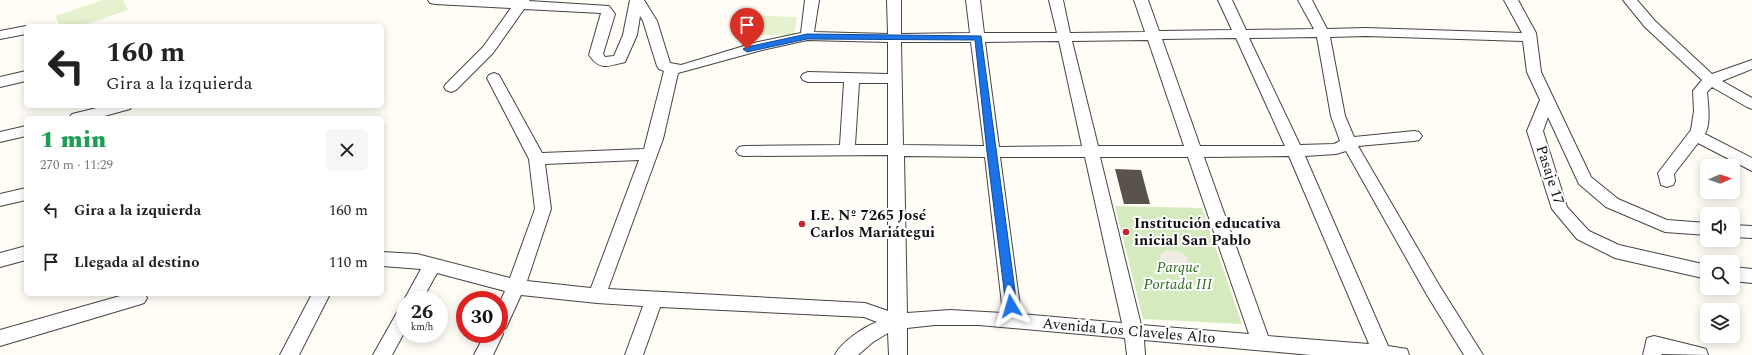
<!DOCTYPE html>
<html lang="es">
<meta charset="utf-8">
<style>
body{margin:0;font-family:Spectral,serif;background:#f6f6f6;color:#222;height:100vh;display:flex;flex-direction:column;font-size:15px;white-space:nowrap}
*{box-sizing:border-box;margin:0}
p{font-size:13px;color:#767676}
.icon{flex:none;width:22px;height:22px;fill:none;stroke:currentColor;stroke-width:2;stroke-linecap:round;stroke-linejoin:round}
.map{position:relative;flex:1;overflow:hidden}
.side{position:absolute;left:24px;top:116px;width:360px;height:180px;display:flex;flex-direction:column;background:#fff;border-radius:6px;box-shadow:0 2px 10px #0003}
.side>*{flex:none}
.hud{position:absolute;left:24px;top:24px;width:360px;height:84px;border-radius:6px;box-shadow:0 2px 10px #0003;background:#fff;color:#222;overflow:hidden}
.needle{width:26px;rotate:88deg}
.buttons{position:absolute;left:1700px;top:159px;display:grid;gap:8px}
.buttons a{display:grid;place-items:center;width:40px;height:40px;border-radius:6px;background:#fff;box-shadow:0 2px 10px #0003;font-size:20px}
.speed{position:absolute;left:396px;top:291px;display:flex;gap:8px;font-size:20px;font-weight:700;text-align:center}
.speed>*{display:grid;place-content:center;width:52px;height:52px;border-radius:50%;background:#fff;box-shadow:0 2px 10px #0003;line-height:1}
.speed small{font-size:10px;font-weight:400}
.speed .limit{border:6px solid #d22;background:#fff;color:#111}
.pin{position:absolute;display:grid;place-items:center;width:34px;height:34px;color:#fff;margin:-41px -17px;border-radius:50% 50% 50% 0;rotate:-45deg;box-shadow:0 0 4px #0007}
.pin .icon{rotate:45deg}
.me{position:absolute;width:44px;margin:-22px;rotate:353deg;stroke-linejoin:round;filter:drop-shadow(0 0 3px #0008)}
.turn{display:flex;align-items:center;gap:14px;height:84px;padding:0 16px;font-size:18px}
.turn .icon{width:52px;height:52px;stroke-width:2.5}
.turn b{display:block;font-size:28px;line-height:34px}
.round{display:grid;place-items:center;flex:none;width:42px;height:42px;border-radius:6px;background:#f6f6f6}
.summary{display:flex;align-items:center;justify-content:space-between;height:68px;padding:0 16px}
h1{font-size:24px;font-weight:800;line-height:30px;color:#1e9e55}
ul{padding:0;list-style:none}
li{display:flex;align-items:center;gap:12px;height:52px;padding:0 16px}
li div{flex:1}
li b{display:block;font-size:15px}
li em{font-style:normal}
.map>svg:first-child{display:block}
</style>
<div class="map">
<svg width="1752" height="355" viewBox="0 0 1752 355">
<rect width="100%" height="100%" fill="#fffdf5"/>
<path fill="#d5ebbd" d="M 1115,206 L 1202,208 L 1242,324 L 1143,319 Z"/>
<path fill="#e6f2cf" d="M 103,0 L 123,0 L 128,10 L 81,26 L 60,26 L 55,16 Z
M 742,15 L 797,17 L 794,36 L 738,34 Z"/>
<path fill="#f1ede2" d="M 1168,250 L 1180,252 L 1187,257 L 1188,264 L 1185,269 L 1174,271 L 1162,264 L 1160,260 L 1161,253 Z"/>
<path fill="#5a524d" d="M 1115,169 L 1141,170 L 1150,204 L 1124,204 Z"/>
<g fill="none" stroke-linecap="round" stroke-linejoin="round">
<g stroke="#444" stroke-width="2">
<path id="minor" d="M 428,0 L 530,0 L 529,1 L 609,6 L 615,14 L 603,54 L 605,57 L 614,56 L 623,35 L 630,0 L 644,0 L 657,21 L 670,63 L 681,65 L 754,43 L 801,33 L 805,0 L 819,0 L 814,32 L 888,34 L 887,0 L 901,0 L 901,34 L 970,33 L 966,0 L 980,0 L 984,33 L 1057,33 L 1049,0 L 1063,0 L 1070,33 L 1145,32 L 1134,0 L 1148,0 L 1159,31 L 1232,30 L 1218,0 L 1232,0 L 1246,30 L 1314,29 L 1298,0 L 1312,0 L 1327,29 L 1366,28 L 1522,33 L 1504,0 L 1518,0 L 1536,33 L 1541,72 L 1591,177 L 1618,199 L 1667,220 L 1707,223 L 1707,235 L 1665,232 L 1606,207 L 1579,184 L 1548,117 L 1543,131 L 1567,207 L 1589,231 L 1619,245 L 1707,265 L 1707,279 L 1615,258 L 1577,239 L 1552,209 L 1527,131 L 1540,100 L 1527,72 L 1523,41 L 1366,36 L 1330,37 L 1345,116 L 1354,137 L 1414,131 L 1419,132 L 1422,136 L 1419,140 L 1414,141 L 1358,146 L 1439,285 L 1483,355 L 1464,355 L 1427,295 L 1346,151 L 1336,154 L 1305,156 L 1388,346 L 1407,349 L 1409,355 L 1311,355 L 1144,340 L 1145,355 L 1127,355 L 1125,338 L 979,325 L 935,325 L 907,328 L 907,355 L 889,355 L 888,333 L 873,342 L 858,355 L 835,355 C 841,342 864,327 877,322 L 864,317 L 660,307 L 643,355 L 625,355 L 643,306 L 597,303 L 521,295 L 506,328 L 501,330 L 503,334 L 493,355 L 474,355 L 485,334 L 499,334 L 499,304 L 505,291 L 437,273 L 422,300 L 405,300 L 405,302 L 404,300 L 421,269 L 382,266 L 382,252 L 417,254 L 510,278 L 535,209 L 529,159 L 487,78 L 489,75 L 494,73 L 499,75 L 542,153 L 644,149 L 664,71 L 659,69 L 657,66 L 643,21 L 640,16 L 637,35 L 625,62 C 608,66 600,71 589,55 L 601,13 L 524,9 L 493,53 L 456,90 L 451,92 L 446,90 L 444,87 L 446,84 L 483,47 L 511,8 L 435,4 L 430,3 ZM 1317,37 L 1331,116 L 1340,141 L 1334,144 L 1300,145 L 1249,38 ZM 1236,38 L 1285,146 L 1200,146 L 1162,39 ZM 807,40 L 888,42 L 888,74 L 808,72 L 803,74 L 801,77 L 803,80 L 808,82 L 844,82 L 840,145 L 744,146 L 739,147 L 736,151 L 739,155 L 744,156 L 888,155 L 888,311 L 865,303 L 608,289 L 663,139 L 678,73 L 762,50 ZM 1148,40 L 1184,146 L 1098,146 L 1072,41 ZM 1059,41 L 1082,146 L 999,147 L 985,42 ZM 901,42 L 971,42 L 984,146 L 903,145 ZM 859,83 L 888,83 L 888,145 L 855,145 ZM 904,156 L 985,157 L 1003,313 L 950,310 L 907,313 ZM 1289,156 L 1369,344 L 1268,336 L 1204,157 ZM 1000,157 L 1085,157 L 1122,323 L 1021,314 ZM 1100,157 L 1188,157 L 1249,334 L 1141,325 ZM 639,160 L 591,288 L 527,281 L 551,209 L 545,164 Z
M 1623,0 L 1637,0 L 1655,21 L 1712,74 L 1752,60 L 1752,69 L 1722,81 L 1752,98 L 1752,109 L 1747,107 L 1712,87 L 1707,92 C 1708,104 1711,123 1705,134 L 1752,158 L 1752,171 L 1698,143 L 1674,174 L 1675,181 L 1673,185 L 1667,187 L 1661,185 L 1658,173 L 1691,130 L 1694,111 L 1693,91 L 1702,80 L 1645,27 Z
M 26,26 L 26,34 L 0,39 L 0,31 Z
M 26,71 L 26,81 L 0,87 L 0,77 Z
M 105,106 L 132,106 L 130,109 L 97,118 L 69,118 L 72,114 Z
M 26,126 L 26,136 L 0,142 L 0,132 Z
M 26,188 L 26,200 L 0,206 L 0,194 Z
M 1733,225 L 1752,226 L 1752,238 L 1733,237 Z
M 26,246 L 26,260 L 0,267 L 0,253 Z
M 1733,267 L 1752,269 L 1752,283 L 1733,281 Z
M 127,294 L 145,294 L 147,298 L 144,303 L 138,305 L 0,346 L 0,330 Z
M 312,294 L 330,294 L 299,355 L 280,355 Z
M 405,307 L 405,331 L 392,355 L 373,355 L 399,309 Z
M 1654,336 L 1699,347 L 1706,349 L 1708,355 L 1662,354 L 1661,355 L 1643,355 L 1647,338 Z"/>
</g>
<use href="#minor" fill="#fff" fill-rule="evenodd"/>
</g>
<path fill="#1a73e8" stroke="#114b97" d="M 807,34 L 981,36 L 1017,306 L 1015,309 L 1008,309 L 1006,306 L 987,152 L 975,40 L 807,39 L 747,52 L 743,49 L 747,47 Z"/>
<g fill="#c4262e" stroke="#fff" stroke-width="1.5">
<circle cx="802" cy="224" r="4"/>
<circle cx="1126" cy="232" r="4"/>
</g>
<g text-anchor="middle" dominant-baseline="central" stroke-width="4" stroke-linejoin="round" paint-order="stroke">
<g font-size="15" fill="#111" stroke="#fff">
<text transform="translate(1550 175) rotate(72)">Pasaje 17</text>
<text transform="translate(1129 331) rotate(5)">Avenida Los Claveles Alto</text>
</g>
<g font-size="15" font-weight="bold" fill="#111" stroke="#fff" text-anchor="start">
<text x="810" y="215">I.E. Nº 7265 José<tspan x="810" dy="17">Carlos Mariátegui</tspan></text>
<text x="1134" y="223">Institución educativa<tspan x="1134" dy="17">inicial San Pablo</tspan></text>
</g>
<g font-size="15" font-style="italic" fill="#2f6b1f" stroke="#fff">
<text x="1178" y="267">Parque<tspan x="1178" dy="17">Portada III</tspan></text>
</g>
</g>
</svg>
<div class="buttons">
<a><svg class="needle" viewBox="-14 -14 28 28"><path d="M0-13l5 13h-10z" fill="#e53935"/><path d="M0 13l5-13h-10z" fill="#767676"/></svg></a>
<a><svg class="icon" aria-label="sound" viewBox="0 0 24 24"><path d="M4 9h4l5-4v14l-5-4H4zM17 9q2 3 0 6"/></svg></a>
<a><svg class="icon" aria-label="search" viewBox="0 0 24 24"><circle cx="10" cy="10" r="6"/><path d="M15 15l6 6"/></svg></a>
<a><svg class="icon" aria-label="layers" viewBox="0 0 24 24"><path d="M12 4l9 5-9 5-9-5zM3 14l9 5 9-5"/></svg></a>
</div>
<div class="speed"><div>26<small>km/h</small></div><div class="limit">30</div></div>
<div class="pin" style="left:747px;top:49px;background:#d93025"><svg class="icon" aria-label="arrive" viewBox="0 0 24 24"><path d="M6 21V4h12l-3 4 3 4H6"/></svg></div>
<svg class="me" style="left:1011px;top:306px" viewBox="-20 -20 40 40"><path d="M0-17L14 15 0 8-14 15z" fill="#1a73e8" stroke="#fff" stroke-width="4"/></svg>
<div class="hud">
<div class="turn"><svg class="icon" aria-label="left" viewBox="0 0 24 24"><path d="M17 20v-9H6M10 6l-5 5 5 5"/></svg><div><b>160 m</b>Gira a la izquierda</div></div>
</div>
<section class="side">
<div class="summary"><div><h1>1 min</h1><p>270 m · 11:29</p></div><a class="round"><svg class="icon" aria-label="close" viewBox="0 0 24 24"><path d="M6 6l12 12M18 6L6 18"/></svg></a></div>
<ul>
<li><svg class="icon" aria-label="left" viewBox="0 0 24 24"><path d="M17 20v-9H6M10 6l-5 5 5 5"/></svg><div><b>Gira a la izquierda</b></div><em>160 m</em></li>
<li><svg class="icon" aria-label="arrive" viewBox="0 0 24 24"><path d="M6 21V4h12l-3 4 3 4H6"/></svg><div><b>Llegada al destino</b></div><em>110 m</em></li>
</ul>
</section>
</div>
